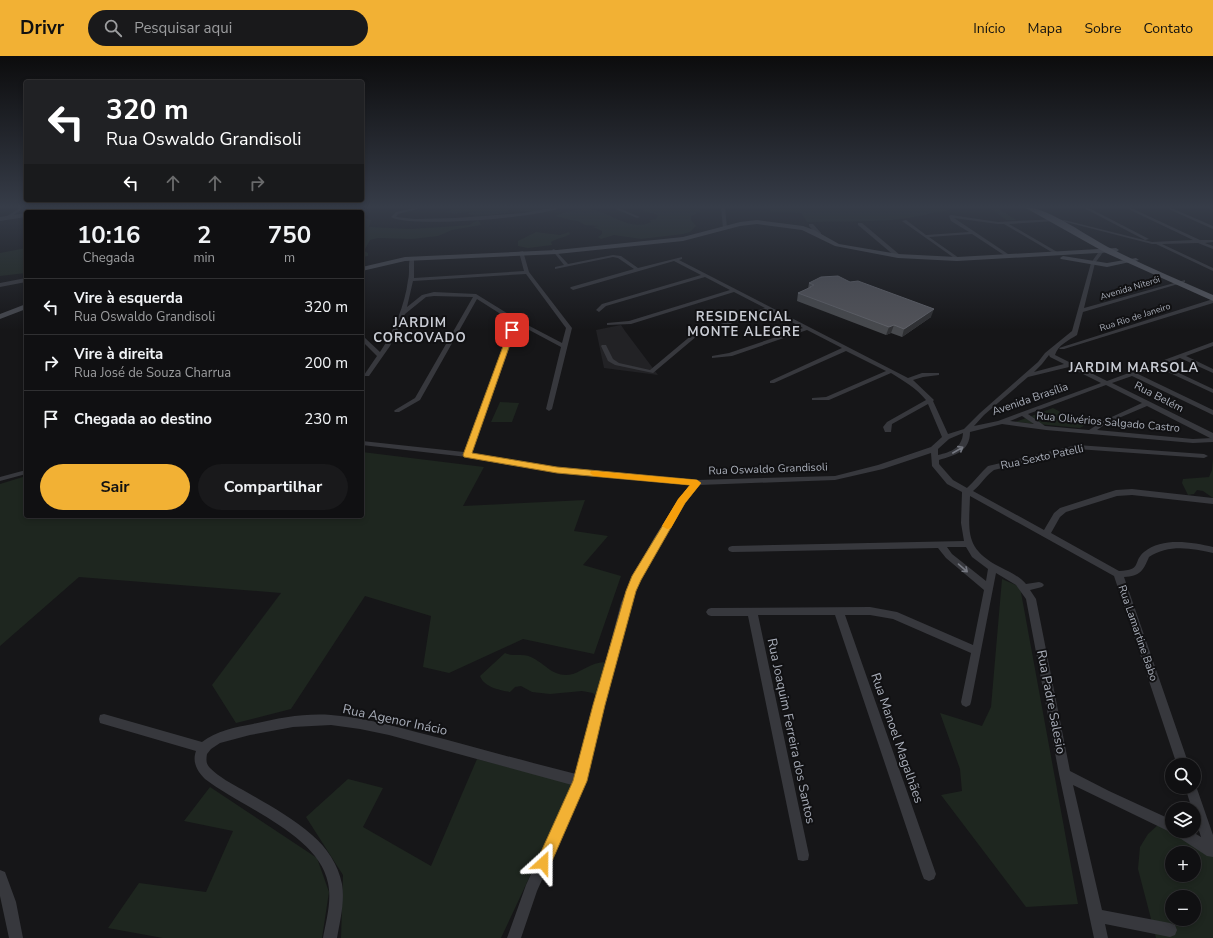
<!DOCTYPE html>
<html lang="pt">
<meta charset="utf-8">
<style>
body{margin:0;font-family:"Nunito Sans",sans-serif;background:#19191b;color:#f1f3f6;height:100vh;display:flex;flex-direction:column;font-size:15px;white-space:nowrap}
*{box-sizing:border-box;margin:0}
p{font-size:13px;color:#9c9d9f}
.icon{flex:none;width:22px;height:22px;fill:none;stroke:currentColor;stroke-width:2;stroke-linecap:round;stroke-linejoin:round}
.map{position:relative;flex:1;overflow:hidden}
.details{position:absolute;left:24px;top:154px;width:340px;height:308px;display:flex;flex-direction:column;background:#101012;border-radius:4px;box-shadow:0 2px 6px #0003,0 0 0 1px #303032}
.details>*{flex:none}
.top-card{position:absolute;left:24px;top:24px;width:340px;height:122px;border-radius:4px;box-shadow:0 2px 6px #0003,0 0 0 1px #303032;background:#202124;color:#fff;overflow:hidden}
.fabs{position:absolute;left:1165px;top:702px;display:grid;gap:8px}
.fabs a{display:grid;place-items:center;width:36px;height:36px;border-radius:50%;background:#101012;box-shadow:0 2px 6px #0003,0 0 0 1px #303032;font-size:20px}
.pin{position:absolute;display:grid;place-items:center;width:34px;height:34px;color:#fff;margin:-17px;border-radius:8px;box-shadow:0 2px 6px #0006}
.me{position:absolute;width:44px;margin:-22px;rotate:24deg;stroke-linejoin:round;filter:drop-shadow(0 0 3px #0008)}
.turn{display:flex;align-items:center;gap:14px;height:84px;padding:0 16px;font-size:18px}
.turn .icon{width:52px;height:52px;stroke-width:2.5}
.turn b{display:block;font-size:28px;line-height:34px}
.lanes{display:flex;align-items:center;height:38px;padding:0 16px;background:#0003;justify-content:center;gap:20px;direction:ltr}
.lanes .off{opacity:.35}
.eta{display:flex;justify-content:space-evenly;align-items:center;height:68px;text-align:center}
.eta b{font-size:24px;font-weight:700;line-height:28px}
.cta{display:flex;gap:8px;margin-top:auto;padding:8px 16px}
.cta a{flex:1;height:46px;border-radius:24px;background:#f2b134;color:#111;font-size:16px;font-weight:700;line-height:46px;text-align:center}
.cta a+a{background:#19191b;color:#f1f3f6}
ul{padding:0;list-style:none}
li{display:flex;align-items:center;gap:12px;height:56px;padding:0 16px;border-top:1px solid #303032}
li div{flex:1}
li b{display:block;font-size:15px}
li em{font-style:normal}
header{display:flex;align-items:center;gap:24px;box-sizing:border-box;height:56px;padding:0 20px;background:#f2b134;color:#111}
header strong{font-size:19px}
nav{display:flex;gap:22px;margin-inline-start:auto;font-size:14px}
.search{width:280px;height:36px;background:#19191b;display:flex;align-items:center;gap:10px;box-sizing:border-box;padding:0 14px;border-radius:22px;color:#9c9d9f;font-size:15px}
.map>svg:first-child{display:block}
</style>
<header>
<strong>Drivr</strong>
<div class="search"><svg class="icon" aria-label="search" viewBox="0 0 24 24"><circle cx="10" cy="10" r="6"/><path d="M15 15l6 6"/></svg>Pesquisar aqui</div>
<nav><a>Início</a><a>Mapa</a><a>Sobre</a><a>Contato</a></nav>
</header>
<div class="map">
<svg width="1213" height="882" viewBox="0 0 1213 882">
<rect width="100%" height="100%" fill="#161618"/>
<path fill="#222225" d="M 621,269 L 625,275 L 658,319 L 604,312 L 596,274 Z"/>
<path fill="#1e261f" fill-rule="evenodd" d="M 265,151 L 330,152 L 337,156 L 248,156 L 259,156 Z
M 466,151 L 552,151 L 532,155 L 507,154 L 510,157 L 476,160 L 468,158 L 472,155 L 455,158 L 446,156 L 456,152 Z
M 638,151 L 699,151 L 700,156 L 691,160 L 691,164 L 696,170 L 690,176 L 683,178 L 641,183 L 614,179 L 601,183 L 598,181 L 602,178 L 602,175 L 593,171 L 599,170 L 585,169 L 578,165 L 570,164 L 556,160 C 565,156 581,152 590,153 C 610,156 630,176 651,166 L 650,164 L 656,163 L 658,159 L 643,155 L 644,153 Z
M 767,151 L 996,151 L 1016,164 L 1006,164 C 1000,160 995,154 988,152 C 963,147 920,162 893,164 C 865,166 836,165 807,166 L 801,157 L 772,156 Z
M 362,161 L 371,164 L 369,171 L 409,173 L 443,171 L 469,169 L 478,164 L 481,169 L 452,174 L 438,180 L 412,183 L 378,182 L 370,184 L 364,195 L 368,197 L 368,200 L 362,201 Z
M 536,176 L 560,179 L 569,176 L 570,178 C 564,182 557,182 551,186 L 552,189 L 528,192 L 518,190 L 518,185 Z
M 26,192 L 26,217 L 0,220 L 0,197 Z
M 500,346 L 519,347 L 512,366 L 491,366 Z
M 1053,352 L 1085,369 L 1080,372 L 1015,366 Z
M 362,396 L 484,411 L 463,450 L 585,444 L 574,475 L 608,480 L 583,509 L 621,520 L 594,598 L 523,583 L 449,617 L 423,611 L 431,560 L 365,540 L 291,653 L 236,667 L 212,629 L 281,537 L 79,521 L 0,590 L 0,428 L 26,420 L 26,460 L 362,460 Z
M 1213,403 L 1213,442 L 1203,435 L 1197,434 L 1194,438 L 1188,439 L 1182,427 L 1183,423 L 1209,421 L 1212,414 Z
M 1002,523 L 1020,531 L 1078,848 L 1026,851 L 941,739 L 962,735 L 960,713 L 940,657 L 982,670 L 991,651 Z
M 505,597 C 513,601 522,597 531,601 C 546,608 554,623 573,618 C 584,614 591,607 604,606 L 606,613 L 598,642 L 593,637 L 582,635 L 550,638 L 532,636 L 521,630 L 515,631 L 510,636 C 499,634 484,631 480,620 Z
M 477,703 L 573,728 L 501,882 L 341,882 L 343,819 L 306,761 L 348,723 L 383,732 L 363,771 L 431,810 Z
M 210,731 L 317,802 L 329,836 L 322,882 L 163,882 L 108,872 L 139,827 L 206,836 L 233,775 L 184,765 Z
M 1159,768 L 1213,800 L 1213,882 L 1156,882 L 1138,813 L 1140,791 L 1148,778 ZM 1172,797 L 1194,797 L 1194,819 L 1172,819 ZM 1172,841 L 1194,841 L 1194,863 L 1172,863 Z"/>
<g fill="none" stroke-linecap="round" stroke-linejoin="round">
<path fill="#37383d" fill-rule="evenodd" d="M 21,151 L 25,151 L 8,163 L 6,163 L 6,161 Z
M 128,151 L 132,151 L 135,154 L 132,155 Z
M 233,151 L 237,151 L 233,156 L 229,156 Z
M 418,151 L 425,151 L 398,158 L 396,161 L 415,163 L 455,162 L 524,157 L 554,151 L 562,151 C 541,162 410,172 391,161 L 396,156 Z
M 611,151 L 616,151 L 640,161 L 637,162 Z
M 721,151 L 725,151 L 727,172 L 725,173 L 723,172 Z
M 1082,151 L 1087,151 L 1149,183 L 1145,184 Z
M 1124,151 L 1129,151 L 1200,184 L 1213,184 L 1213,186 L 1205,187 L 1213,190 L 1213,193 L 1198,187 L 1162,188 L 1213,212 L 1213,215 L 1156,188 L 1152,188 L 1062,165 L 1064,164 L 1152,186 L 1193,184 Z
M 1164,151 L 1169,151 L 1213,170 L 1213,173 Z
M 1205,151 L 1213,152 L 1213,154 L 1206,152 Z
M 951,159 L 998,166 L 1057,163 L 1057,165 L 1055,165 L 1009,168 L 1059,197 L 1055,198 L 1004,168 L 998,168 L 954,162 L 1011,200 L 1007,201 L 972,178 L 929,181 L 959,202 L 959,203 L 957,204 L 902,165 L 906,164 L 926,179 L 969,176 L 951,165 L 949,160 Z
M 858,167 L 862,167 L 900,199 L 900,201 L 896,201 L 858,169 Z
M 809,168 L 813,168 L 821,177 L 821,179 L 817,179 L 809,170 Z
M 554,193 L 568,208 L 613,199 L 621,200 L 638,212 L 682,201 L 682,203 L 679,204 L 908,322 L 922,317 L 939,317 L 939,319 L 923,321 L 913,324 L 934,344 L 933,345 L 948,378 L 964,373 L 980,357 L 1038,306 L 1045,297 L 1072,275 L 1091,207 L 1100,194 L 1104,195 L 1095,207 L 1084,252 L 1185,224 L 1185,226 L 1083,256 L 1077,279 C 1069,284 1058,289 1055,299 L 1107,325 L 1213,286 L 1213,290 L 1186,300 L 1213,313 L 1213,317 L 1180,302 L 1162,309 L 1213,333 L 1213,337 L 1157,311 L 1138,318 L 1213,354 L 1213,359 L 1132,320 L 1112,327 L 1213,377 L 1213,386 L 1193,387 L 1046,374 L 1002,368 L 970,376 C 970,396 955,399 939,404 L 939,408 L 953,424 L 967,432 C 975,425 980,417 988,410 L 1077,389 L 1204,398 L 1208,400 L 1204,402 L 1077,393 L 994,414 C 985,420 981,429 973,435 L 1044,474 L 1054,457 L 1060,452 L 1116,434 L 1132,433 L 1213,442 L 1213,448 L 1132,439 L 1117,440 L 1066,456 L 1060,461 L 1051,477 L 1119,515 C 1143,514 1132,506 1144,496 C 1162,481 1192,486 1213,491 L 1213,497 C 1192,492 1168,488 1149,501 C 1143,515 1140,520 1124,521 L 1189,709 L 1177,709 L 1114,520 L 970,440 C 969,476 964,492 1000,511 C 1010,516 1019,520 1026,528 L 1039,526 L 1042,527 L 1044,529 L 1042,531 L 1030,534 L 1036,543 L 1070,715 L 1109,735 L 1172,764 L 1172,775 L 1191,775 L 1201,781 L 1194,759 L 1194,753 L 1192,753 L 1185,731 L 1194,731 L 1194,726 L 1195,727 L 1213,779 L 1213,801 L 1207,800 L 1175,779 L 1173,777 L 1168,775 L 1073,729 L 1102,854 L 1170,867 L 1175,869 L 1177,874 L 1175,879 L 1170,881 L 1105,868 L 1108,882 L 1094,882 L 1059,718 L 1026,543 L 1016,529 L 996,517 L 971,646 L 970,649 L 966,651 L 962,649 L 961,646 L 971,597 L 893,563 L 870,559 L 845,559 L 936,818 L 934,823 L 929,825 L 924,823 L 922,818 L 835,559 L 758,559 L 809,799 L 808,804 L 803,805 L 798,804 L 748,560 L 711,560 L 708,559 L 706,556 L 708,553 L 711,552 L 870,551 L 897,556 L 973,589 L 984,534 L 946,502 L 938,492 L 732,496 L 729,495 L 728,493 L 729,491 L 732,490 L 964,485 L 961,467 L 962,436 L 947,428 L 932,410 L 931,397 L 883,413 L 835,424 L 699,429 L 679,456 L 661,485 L 644,516 L 631,547 L 586,725 L 537,835 L 521,882 L 507,882 L 526,829 L 572,729 L 389,679 L 360,673 L 331,669 L 293,671 L 250,679 L 220,687 L 211,693 L 207,698 C 206,704 206,708 210,712 C 219,721 232,728 243,734 C 267,748 291,761 312,779 C 327,792 338,808 342,828 C 345,845 340,865 337,882 L 323,882 C 326,865 332,845 328,827 C 319,779 241,751 205,723 C 197,715 192,706 196,695 L 100,667 L 99,663 L 100,659 L 104,658 L 202,686 C 216,675 236,671 253,668 C 279,662 305,657 331,659 C 370,662 407,674 444,683 C 488,695 532,707 576,718 L 621,547 L 635,516 L 654,482 L 673,452 L 691,429 L 557,416 L 508,409 L 467,401 L 362,389 L 362,385 L 464,396 L 513,266 L 477,243 L 420,344 L 399,356 L 395,356 L 394,355 L 395,354 L 415,342 L 473,241 L 434,240 L 426,241 L 405,258 L 390,290 L 369,320 L 365,320 L 364,319 L 377,300 L 362,285 L 362,280 L 364,281 L 380,296 C 394,275 405,249 408,224 C 410,217 408,209 410,202 L 414,203 L 414,222 L 524,215 L 519,196 L 523,195 L 529,216 L 572,272 L 552,353 L 549,355 L 546,353 L 561,291 L 518,268 L 471,398 L 508,405 L 557,412 L 697,424 L 835,420 L 878,409 L 931,391 L 942,381 L 928,348 L 892,368 L 891,376 L 885,376 L 883,371 L 887,366 L 926,344 C 916,332 904,325 891,317 L 829,344 L 812,344 L 812,342 L 826,341 L 886,315 L 846,295 L 774,327 L 770,327 L 770,325 L 842,292 L 807,274 L 732,300 L 712,302 L 712,300 L 729,297 L 803,272 L 769,254 L 697,280 L 653,317 L 615,309 L 608,305 L 601,290 L 602,289 L 606,289 L 613,303 L 619,307 L 650,314 L 693,278 L 765,252 L 734,236 L 631,268 L 607,269 L 607,267 L 629,265 L 730,234 L 705,221 L 606,250 L 599,256 L 596,254 L 602,248 L 701,219 L 674,205 L 573,234 L 570,232 L 571,231 L 634,213 L 618,202 L 613,201 L 555,213 L 555,211 L 564,209 L 552,194 ZM 526,218 L 566,272 L 562,287 L 518,264 L 476,238 L 434,236 L 422,239 L 407,251 L 413,225 ZM 1049,299 L 1050,301 L 1064,308 L 1034,316 L 1042,308 ZM 1069,311 L 1101,327 L 998,365 L 974,370 L 984,359 L 1028,321 ZM 1106,329 L 1142,347 L 1103,365 L 1089,374 L 1045,370 L 1028,358 ZM 1147,350 L 1210,382 L 1212,382 L 1193,383 L 1097,374 L 1107,367 ZM 1022,360 L 1034,368 L 1010,365 ZM 963,377 C 962,392 951,396 938,399 L 938,393 L 949,383 ZM 947,491 L 966,491 L 972,501 L 988,513 L 986,525 L 952,498 Z
M 26,222 L 26,226 L 0,231 L 0,227 Z
M 1213,243 L 1213,247 L 1064,293 L 1060,293 L 1059,292 Z
M 26,414 L 26,418 L 0,425 L 0,421 Z
M 0,814 L 5,816 L 16,846 L 23,882 L 9,882 L 0,840 Z"/>
<path fill="#37383d" fill-rule="evenodd" d="M 58,151 L 68,151 L 48,156 L 37,156 Z
M 26,157 L 26,161 L 0,165 L 0,161 Z"/>
<path fill="#45474d" fill-rule="evenodd" d="M 757,164 L 803,170 L 814,174 L 839,188 L 898,198 L 957,201 L 1116,192 L 1119,194 L 1116,196 L 957,205 L 898,202 L 835,190 L 802,174 L 757,168 L 740,170 L 683,185 L 557,198 L 405,205 L 362,215 L 362,211 L 405,201 L 557,194 L 683,181 L 740,166 Z
M 1063,200 L 1107,207 L 1136,202 L 1139,204 L 1107,211 L 1061,203 L 1060,202 Z
M 26,248 L 26,253 L 0,263 L 0,258 Z"/>
<path fill="#53555c" fill-rule="evenodd" d="M 1024,151 C 1049,151 1089,182 1112,193 C 1145,210 1179,224 1213,239 L 1213,245 L 1106,197 Z"/>
</g>
<path fill="#47494d" d="M 850,226 L 931,261 L 902,281 L 891,277 L 886,279 L 797,245 L 798,237 L 808,233 L 809,227 Z"/>
<path fill="#2f3033" d="M 934,253 L 931,261 L 902,281 L 904,273 Z
M 894,269 L 891,277 L 886,279 L 889,271 Z"/>
<path fill="#525359" stroke="#5f6168" d="M 838,220 L 850,226 L 858,225 L 934,253 L 904,273 L 894,269 L 889,271 L 798,237 L 811,231 L 810,231 L 814,229 L 809,227 L 821,221 Z"/>
<defs><path id="oneway-shaft" d="M-6 0H5M1.5-3L5.5 0L1.5 3" fill="none" stroke-width="1.6" stroke-linecap="round" stroke-linejoin="round"/></defs>
<g stroke="#757881">
<use href="#oneway-shaft" transform="translate(958 394) rotate(-30)"/>
<use href="#oneway-shaft" transform="translate(963 512) rotate(41)"/>
</g>
<linearGradient id="sky" x2="0" y2="1"><stop stop-color="#0c0c0d"/><stop offset="0.55" stop-color="#363c48"/><stop offset="1" stop-color="#363c48" stop-opacity="0"/></linearGradient>
<rect width="1213" height="274" fill="url(#sky)"/>
<path fill="#f2b134" stroke="#9d7322" d="M 512,272 L 515,274 L 472,397 L 557,411 L 697,424 L 701,427 L 685,447 L 641,524 L 636,535 L 605,649 L 587,725 L 549,812 L 543,814 L 538,812 L 536,807 L 573,725 L 593,649 L 626,535 L 632,520 L 677,446 L 690,429 L 557,417 L 464,401 L 463,399 L 509,274 Z"/>
<path fill="#f59e0b" d="M 591,415 L 697,424 L 701,427 L 685,447 L 671,472 L 667,473 L 662,470 L 678,443 L 690,429 L 594,420 L 590,417 Z"/>
<g text-anchor="middle" dominant-baseline="central" stroke-width="4" stroke-linejoin="round" paint-order="stroke">
<g font-size="9" fill="#a8adb8" stroke="#111113">
<text transform="translate(1130 232) rotate(-17)">Avenida Niterói</text>
<text transform="translate(1135 261) rotate(-18)">Rua Rio de Janeiro</text>
</g>
<g font-size="11" fill="#a8adb8" stroke="#111113">
<text transform="translate(1159 341) rotate(27)">Rua Belém</text>
<text transform="translate(1030 343) rotate(-19)">Avenida Brasília</text>
<text transform="translate(1108 366) rotate(5)">Rua Olivérios Salgado Castro</text>
<text transform="translate(1042 401) rotate(-12)">Rua Sexto Patelli</text>
<text transform="translate(768 413) rotate(-2)">Rua Oswaldo Grandisoli</text>
<text transform="translate(1138 577) rotate(71)">Rua Lamartine Babo</text>
</g>
<g font-size="13" font-weight="bold" letter-spacing="1" fill="#c9ccd4" stroke="#111113">
<text x="744" y="261">RESIDENCIAL<tspan x="744" dy="15">MONTE ALEGRE</tspan></text>
<text x="420" y="267">JARDIM<tspan x="420" dy="15">CORCOVADO</tspan></text>
<text x="1134" y="312">JARDIM MARSOLA</text>
</g>
<g font-size="13" fill="#a8adb8" stroke="#111113">
<text transform="translate(1051 646) rotate(79)">Rua Padre Salesio</text>
<text transform="translate(395 664) rotate(12)">Rua Agenor Inácio</text>
<text transform="translate(791 675) rotate(78)">Rua Joaquim Ferreira dos Santos</text>
<text transform="translate(897 682) rotate(71)">Rua Manoel Magalhães</text>
</g>
</g>
</svg>
<div class="fabs">
<a><svg class="icon" aria-label="search" viewBox="0 0 24 24"><circle cx="10" cy="10" r="6"/><path d="M15 15l6 6"/></svg></a>
<a><svg class="icon" aria-label="layers" viewBox="0 0 24 24"><path d="M12 4l9 5-9 5-9-5zM3 14l9 5 9-5"/></svg></a>
<a>+</a>
<a>−</a>
</div>
<div class="pin" style="left:512px;top:274px;background:#d93025"><svg class="icon" aria-label="arrive" viewBox="0 0 24 24"><path d="M6 21V4h12l-3 4 3 4H6"/></svg></div>
<svg class="me" style="left:543px;top:807px" viewBox="-20 -20 40 40"><path d="M0-17L14 15 0 8-14 15z" fill="#f2b134" stroke="#fff" stroke-width="4"/></svg>
<div class="top-card">
<div class="turn"><svg class="icon" aria-label="left" viewBox="0 0 24 24"><path d="M17 20v-9H6M10 6l-5 5 5 5"/></svg><div><b>320 m</b>Rua Oswaldo Grandisoli</div></div>
<div class="lanes"><svg class="icon" aria-label="left" viewBox="0 0 24 24"><path d="M17 20v-9H6M10 6l-5 5 5 5"/></svg><svg class="icon off" aria-label="ahead" viewBox="0 0 24 24"><path d="M12 20V5M6 11l6-6 6 6"/></svg><svg class="icon off" aria-label="ahead" viewBox="0 0 24 24"><path d="M12 20V5M6 11l6-6 6 6"/></svg><svg class="icon off" aria-label="right" viewBox="0 0 24 24"><path d="M7 20v-9h11M14 6l5 5-5 5"/></svg></div>
</div>
<section class="details">
<div class="eta">
<div><b>10:16</b><p>Chegada</p></div>
<div><b>2</b><p>min</p></div>
<div><b>750</b><p>m</p></div>
</div>
<ul>
<li><svg class="icon" aria-label="left" viewBox="0 0 24 24"><path d="M17 20v-9H6M10 6l-5 5 5 5"/></svg><div><b>Vire à esquerda</b><p>Rua Oswaldo Grandisoli</p></div><em>320 m</em></li>
<li><svg class="icon" aria-label="right" viewBox="0 0 24 24"><path d="M7 20v-9h11M14 6l5 5-5 5"/></svg><div><b>Vire à direita</b><p>Rua José de Souza Charrua</p></div><em>200 m</em></li>
<li><svg class="icon" aria-label="arrive" viewBox="0 0 24 24"><path d="M6 21V4h12l-3 4 3 4H6"/></svg><div><b>Chegada ao destino</b></div><em>230 m</em></li>
</ul>
<div class="cta"><a>Sair</a><a>Compartilhar</a></div>
</section>
</div>
